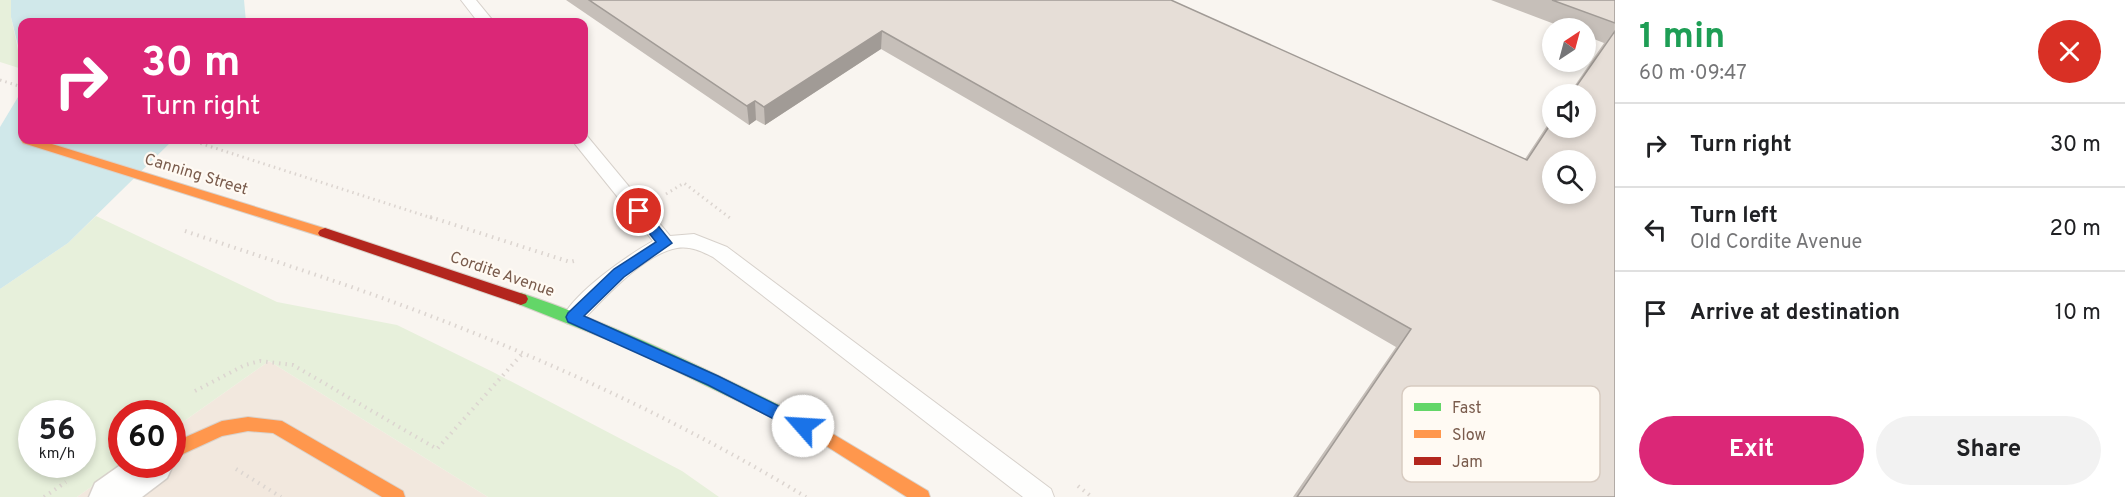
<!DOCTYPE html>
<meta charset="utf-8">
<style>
body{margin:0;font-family:Overpass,sans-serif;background:#f2f2f2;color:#202124;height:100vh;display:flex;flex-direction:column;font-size:22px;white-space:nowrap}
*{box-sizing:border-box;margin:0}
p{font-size:20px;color:#757577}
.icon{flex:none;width:33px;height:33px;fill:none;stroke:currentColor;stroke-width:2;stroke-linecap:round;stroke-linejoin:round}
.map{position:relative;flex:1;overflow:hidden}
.drawer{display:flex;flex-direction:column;background:#fff;width:510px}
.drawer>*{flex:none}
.guide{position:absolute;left:18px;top:18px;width:570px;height:126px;border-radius:12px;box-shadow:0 3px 9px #0003;background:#db2777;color:#fff;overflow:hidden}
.needle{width:39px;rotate:36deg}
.buttons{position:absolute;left:1542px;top:18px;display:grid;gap:12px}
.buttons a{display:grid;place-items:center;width:54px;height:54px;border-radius:50%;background:#fff;box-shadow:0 3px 9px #0003;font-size:30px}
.speed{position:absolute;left:18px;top:400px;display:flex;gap:12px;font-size:30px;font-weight:700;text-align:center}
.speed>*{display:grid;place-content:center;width:78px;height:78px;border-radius:50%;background:#fff;box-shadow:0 3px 9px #0003;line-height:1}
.speed small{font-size:15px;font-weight:400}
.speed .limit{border:9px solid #d22;background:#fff;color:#111}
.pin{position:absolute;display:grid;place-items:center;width:51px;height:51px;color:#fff;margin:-26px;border:3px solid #fff;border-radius:50%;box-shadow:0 2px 6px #0007}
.me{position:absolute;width:66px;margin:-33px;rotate:296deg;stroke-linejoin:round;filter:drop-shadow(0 0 4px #0008)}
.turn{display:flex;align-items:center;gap:21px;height:126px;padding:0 24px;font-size:27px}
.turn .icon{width:78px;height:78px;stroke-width:2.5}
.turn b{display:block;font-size:42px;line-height:51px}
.round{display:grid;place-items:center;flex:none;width:63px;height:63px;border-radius:32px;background:#f2f2f2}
.summary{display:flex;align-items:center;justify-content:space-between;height:102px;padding:0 24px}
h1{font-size:36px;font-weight:700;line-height:45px;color:#1e9e55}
.primary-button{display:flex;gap:12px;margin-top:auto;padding:12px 24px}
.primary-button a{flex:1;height:69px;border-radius:36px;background:#db2777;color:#fff;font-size:24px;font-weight:700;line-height:69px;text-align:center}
.primary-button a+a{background:#f2f2f2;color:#202124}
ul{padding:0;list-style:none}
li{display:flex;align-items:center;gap:18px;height:84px;padding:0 24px;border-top:2px solid #e0e0e0}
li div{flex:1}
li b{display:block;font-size:22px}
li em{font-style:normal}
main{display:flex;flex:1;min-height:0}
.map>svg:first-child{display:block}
</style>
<main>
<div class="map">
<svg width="1615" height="497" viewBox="0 0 1615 497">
<rect width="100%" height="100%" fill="#f9f5f0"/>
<path fill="#f2e8de" d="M 269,361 L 488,497 L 77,497 L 122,465 L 172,465 L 173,429 Z"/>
<path fill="#e7f0db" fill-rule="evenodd" d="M 0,0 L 11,0 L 11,17 L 22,69 L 0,62 Z
M 96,216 L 277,302 L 397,325 L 493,372 L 682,471 L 719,497 L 488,497 L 269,361 L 173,429 L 172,414 L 122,414 L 122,465 L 77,497 L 0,497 L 0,289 L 68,243 ZM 32,414 L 82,414 L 82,465 L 32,465 Z"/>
<path fill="#d0e8ea" d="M 11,0 L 244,0 L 246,22 L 22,22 L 22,62 L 11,17 Z
M 22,76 L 22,140 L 173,140 L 68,243 L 0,289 L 0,127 L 18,97 Z"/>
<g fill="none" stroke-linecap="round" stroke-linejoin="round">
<g stroke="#d7d1cb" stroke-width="2">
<path id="lane" d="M 461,0 L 476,0 L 494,22 L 478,22 Z
M 584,135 L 587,136 L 670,236 L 694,234 L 727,247 L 1051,489 L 1054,497 L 1023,497 L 713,257 C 701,251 691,246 677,248 C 643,254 604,299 580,323 L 573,325 L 566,323 L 563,317 C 575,292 628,255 653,241 L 575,144 L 573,140 L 584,140 Z"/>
</g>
<g stroke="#d7d1cb" stroke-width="3">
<path id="street" d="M 122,464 L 172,464 L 173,465 L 167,478 L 142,497 L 89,497 L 95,483 Z"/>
</g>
<g stroke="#d9d2cb" stroke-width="2">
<path id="fast" d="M 521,293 C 626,328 725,379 824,427 L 826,432 L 824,437 L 818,439 L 812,437 L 629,348 L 516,303 L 514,299 L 516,295 Z"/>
</g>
<g stroke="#d9d2cb" stroke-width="2">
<path id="slow" d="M 22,137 L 22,140 L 39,140 L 330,230 L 332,233 L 330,236 L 320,236 L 23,143 L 21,140 Z
M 248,417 L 282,421 L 403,491 L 405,497 L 382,497 L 273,433 L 248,431 L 222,436 L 172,459 L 172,443 L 179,440 L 222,421 Z
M 818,425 L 928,491 L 930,497 L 907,497 L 812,437 L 810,432 L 812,427 Z"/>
</g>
<g stroke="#d9d2cb" stroke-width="2">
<path id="jam" d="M 325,228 L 526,295 L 528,299 L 526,303 L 521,305 L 320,236 L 318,233 L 320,230 Z"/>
</g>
<path stroke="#dcd5d0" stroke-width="3" stroke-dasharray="1.5 4" stroke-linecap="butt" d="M 0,80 L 22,87
M 190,140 L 435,219
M 666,194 L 684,183 L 730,218"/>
<path stroke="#dcd5d0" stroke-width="4" stroke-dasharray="1.5 5" stroke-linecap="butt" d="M 430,217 L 570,262 L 578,260
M 185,231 C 258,256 332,279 404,306 C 544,358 679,420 806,497
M 195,391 L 245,365 L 260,361 L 293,365 L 437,449 L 522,354
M 236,469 L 281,497
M 1078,486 L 1092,497
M 44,497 L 66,482"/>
<use href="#lane" fill="#fefefd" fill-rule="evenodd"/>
<use href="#street" fill="#fefefd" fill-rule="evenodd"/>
<use href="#fast" fill="#63d668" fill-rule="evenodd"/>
<use href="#slow" fill="#ff974d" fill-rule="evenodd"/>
<use href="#jam" fill="#b3261e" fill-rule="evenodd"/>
</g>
<path fill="#c6bfb9" d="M 566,0 L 1171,0 L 1525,159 L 1552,118 L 1552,128 L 1586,94 L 1569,94 L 1604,43 L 1586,36 L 1586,28 L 1565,28 L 1491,0 L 1615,0 L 1615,497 L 1293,497 L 1396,347 L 881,49 L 765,125 L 756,120 L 749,125 Z"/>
<path fill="#a19b96" d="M 882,31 L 881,49 L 765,125 L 764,107 Z
M 755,101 L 756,120 L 749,125 L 747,106 Z"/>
<path fill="#e6ded7" stroke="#a19b96" stroke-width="1.5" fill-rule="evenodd" d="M 589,0 L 1171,0 L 1527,160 L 1552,122 L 1552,128 L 1586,128 L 1586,94 L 1571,94 L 1615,31 L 1615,497 L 1297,497 L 1411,329 L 882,31 L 764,107 L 755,101 L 747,106 ZM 1552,160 L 1586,160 L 1586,194 L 1552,194 Z
M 1552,0 L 1615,0 L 1615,23 Z"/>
<path fill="#1a73e8" stroke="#114b97" stroke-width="1.5" d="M 639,206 L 644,208 L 672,243 L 624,277 L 584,316 L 718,376 L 809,421 L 811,426 L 809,431 L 803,433 L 797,431 L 708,385 L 568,322 L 566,317 L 568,313 L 614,269 L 656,242 L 632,211 Z"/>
<g text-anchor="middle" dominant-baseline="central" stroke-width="4.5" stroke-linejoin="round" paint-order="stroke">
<g font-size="16" fill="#7a5c4d" stroke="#fffaf3">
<text transform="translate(196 175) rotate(17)">Canning Street</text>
<text transform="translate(502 275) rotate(19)">Cordite Avenue</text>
</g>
</g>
<rect x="1402" y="386" width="198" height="96" rx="9" fill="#fffaf3" stroke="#d7cbc1" stroke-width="1.5"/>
<rect x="1414" y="403" width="27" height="8" fill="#63d668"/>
<rect x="1414" y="430" width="27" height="8" fill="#ff974d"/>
<rect x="1414" y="457" width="27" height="8" fill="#b3261e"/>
<g font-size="16" fill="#7a5c4d">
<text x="1452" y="413">Fast</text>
<text x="1452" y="440">Slow</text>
<text x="1452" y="467">Jam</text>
</g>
</svg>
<div class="buttons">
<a><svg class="needle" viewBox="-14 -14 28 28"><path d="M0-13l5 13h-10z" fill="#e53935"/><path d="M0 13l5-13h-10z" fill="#757577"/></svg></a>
<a><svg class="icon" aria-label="sound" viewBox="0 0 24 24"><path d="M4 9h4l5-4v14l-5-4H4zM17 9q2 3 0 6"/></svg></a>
<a><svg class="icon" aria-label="search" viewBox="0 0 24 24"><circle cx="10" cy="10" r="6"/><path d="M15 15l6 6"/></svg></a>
</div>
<div class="speed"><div>56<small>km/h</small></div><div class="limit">60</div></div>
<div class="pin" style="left:639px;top:211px;background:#d93025"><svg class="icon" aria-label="arrive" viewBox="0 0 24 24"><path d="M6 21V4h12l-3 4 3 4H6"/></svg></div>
<svg class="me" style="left:803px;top:426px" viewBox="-20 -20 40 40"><circle r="19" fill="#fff"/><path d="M0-13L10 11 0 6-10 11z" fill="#1a73e8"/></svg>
<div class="guide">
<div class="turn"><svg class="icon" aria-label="right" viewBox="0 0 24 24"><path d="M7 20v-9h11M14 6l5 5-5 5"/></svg><div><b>30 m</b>Turn right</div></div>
</div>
</div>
<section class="drawer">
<div class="summary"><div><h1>1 min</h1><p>60 m · 09:47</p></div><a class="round" style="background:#d93025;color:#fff"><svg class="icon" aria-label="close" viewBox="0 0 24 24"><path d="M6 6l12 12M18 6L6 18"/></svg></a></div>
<ul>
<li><svg class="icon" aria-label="right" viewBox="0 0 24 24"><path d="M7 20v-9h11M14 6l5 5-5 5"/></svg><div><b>Turn right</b></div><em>30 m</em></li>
<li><svg class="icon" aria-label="left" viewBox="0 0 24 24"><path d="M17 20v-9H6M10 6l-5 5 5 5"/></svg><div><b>Turn left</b><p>Old Cordite Avenue</p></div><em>20 m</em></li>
<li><svg class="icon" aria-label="arrive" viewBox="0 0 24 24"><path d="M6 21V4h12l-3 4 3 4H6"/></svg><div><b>Arrive at destination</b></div><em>10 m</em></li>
</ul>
<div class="primary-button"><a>Exit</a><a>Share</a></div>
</section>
</main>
